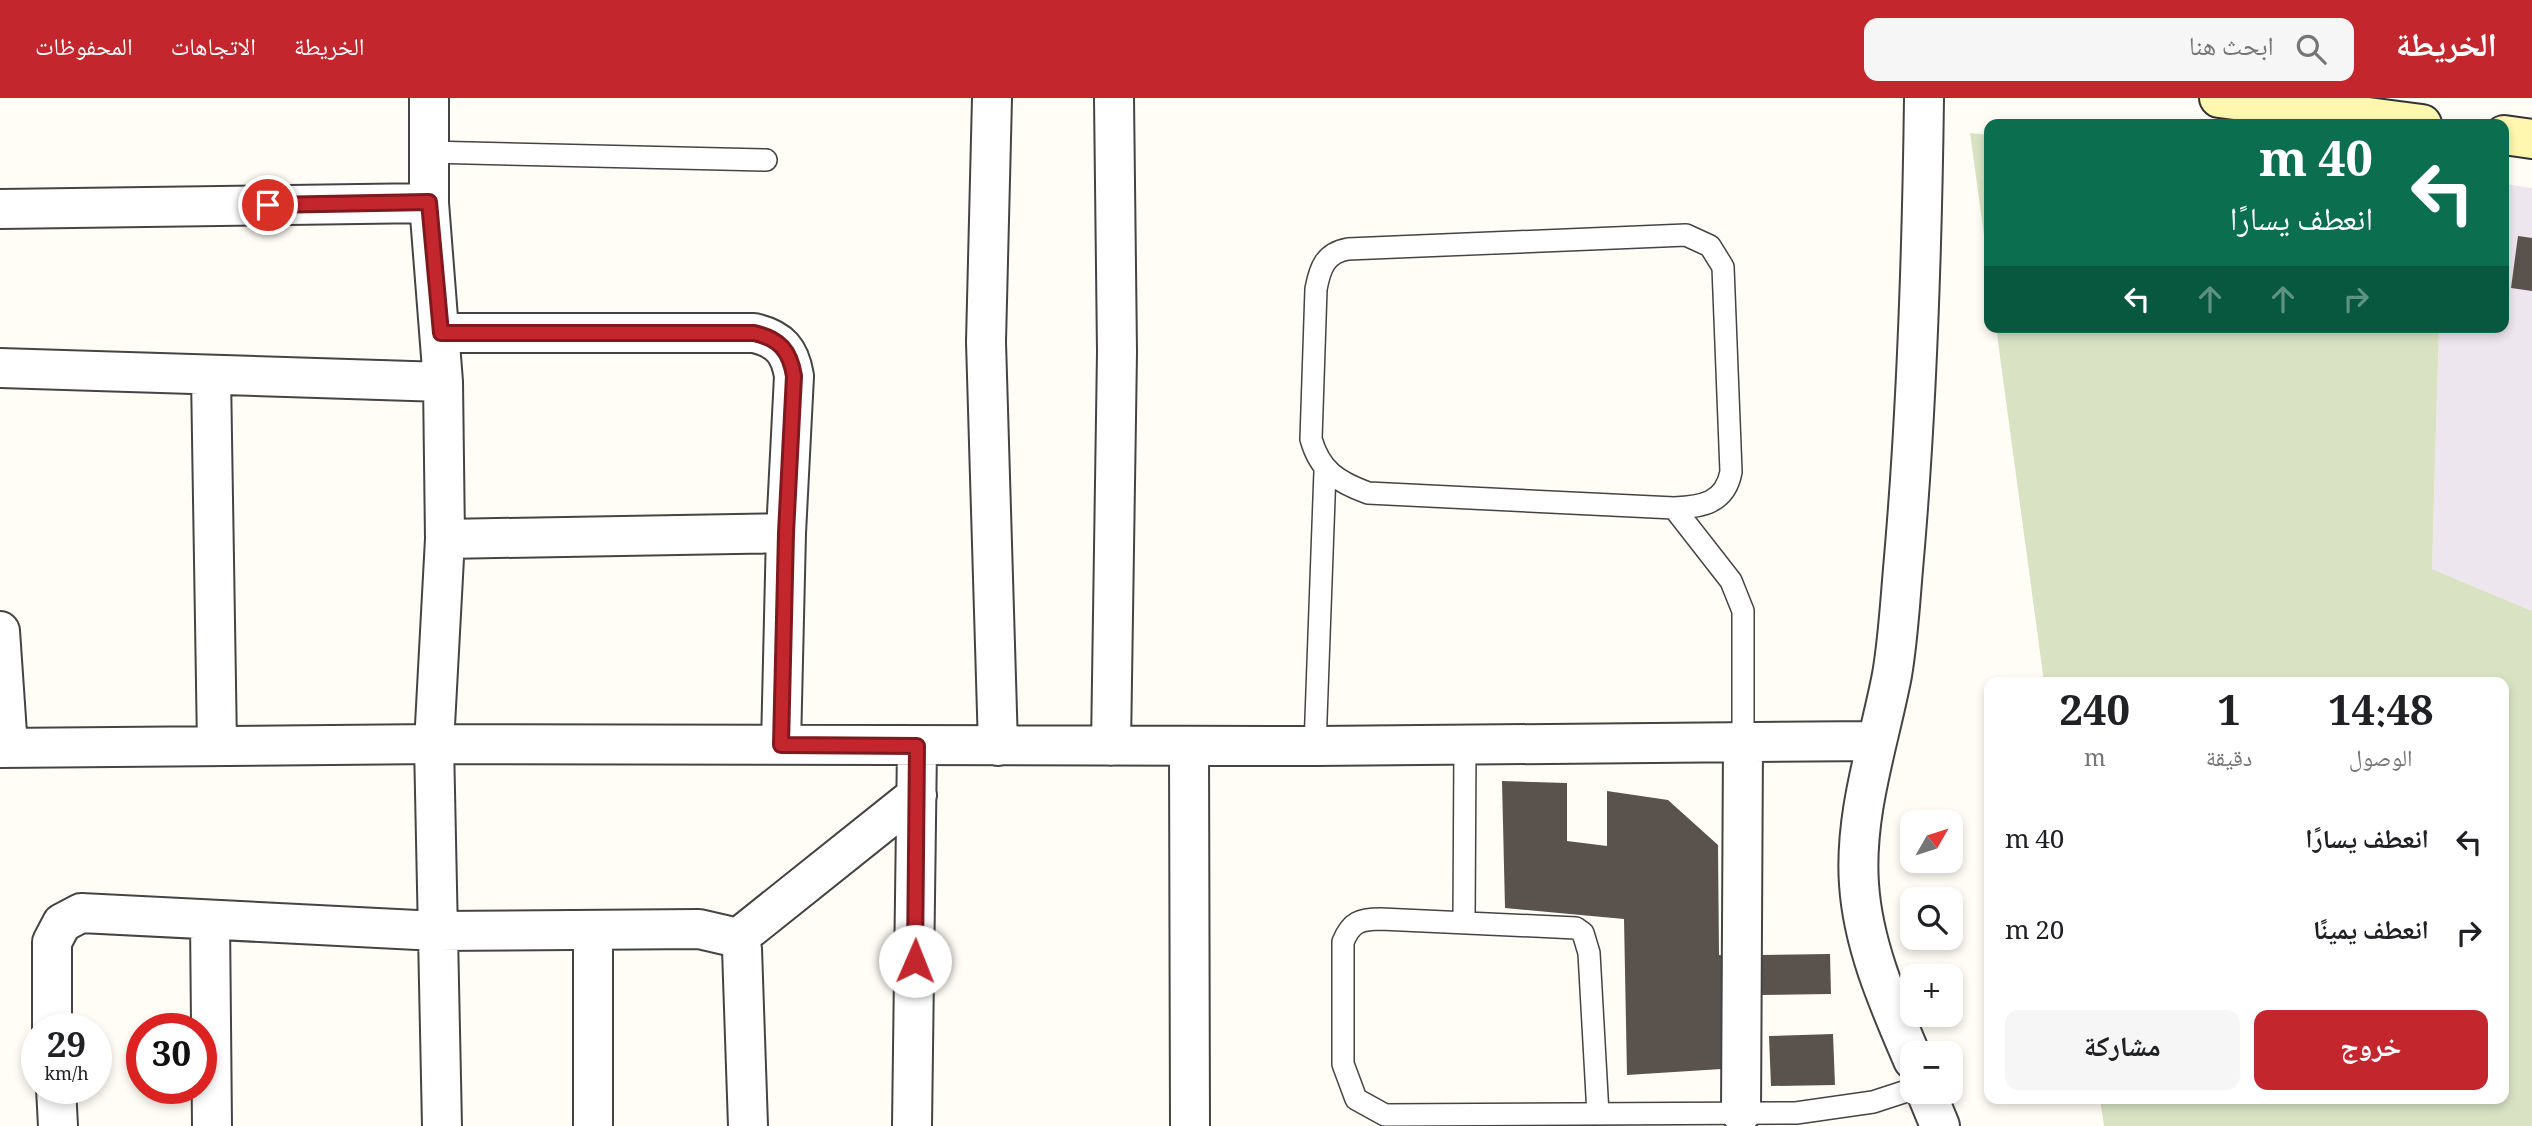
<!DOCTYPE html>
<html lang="ar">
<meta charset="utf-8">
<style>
body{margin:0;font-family:Georgia,"Noto Naskh Arabic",serif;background:#f6f6f6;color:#202124;direction:rtl;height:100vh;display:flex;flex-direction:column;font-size:26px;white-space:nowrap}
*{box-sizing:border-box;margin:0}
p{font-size:23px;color:#757577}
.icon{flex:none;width:38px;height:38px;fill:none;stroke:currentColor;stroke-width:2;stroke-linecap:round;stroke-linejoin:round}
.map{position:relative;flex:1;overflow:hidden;direction:ltr}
.drawer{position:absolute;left:1984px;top:579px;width:525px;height:427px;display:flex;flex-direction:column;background:#fff;border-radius:14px;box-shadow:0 4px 10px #0003;direction:rtl}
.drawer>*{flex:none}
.hud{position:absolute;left:1984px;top:21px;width:525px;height:214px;border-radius:14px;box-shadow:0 4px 10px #0003;direction:rtl;background:#0b6e4f;color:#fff;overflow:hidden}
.needle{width:46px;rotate:51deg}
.buttons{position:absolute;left:1900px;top:712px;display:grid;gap:14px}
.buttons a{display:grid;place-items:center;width:63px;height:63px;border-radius:14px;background:#fff;box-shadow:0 4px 10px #0003;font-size:35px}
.speed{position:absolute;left:21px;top:915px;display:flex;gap:14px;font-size:35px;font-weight:700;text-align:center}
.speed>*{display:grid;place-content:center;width:91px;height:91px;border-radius:50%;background:#fff;box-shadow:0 4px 10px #0003;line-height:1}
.speed small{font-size:18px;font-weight:400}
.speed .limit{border:10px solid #d22;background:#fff;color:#111}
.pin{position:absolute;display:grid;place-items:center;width:60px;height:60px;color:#fff;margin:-30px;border:4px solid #fff;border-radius:50%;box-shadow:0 2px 7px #0007}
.me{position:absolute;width:77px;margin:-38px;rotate:1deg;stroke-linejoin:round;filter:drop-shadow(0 0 5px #0008)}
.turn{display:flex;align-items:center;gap:24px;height:147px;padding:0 21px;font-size:32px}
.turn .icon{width:91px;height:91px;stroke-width:2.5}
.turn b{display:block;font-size:49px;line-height:60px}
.lanes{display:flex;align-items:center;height:66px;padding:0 21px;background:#0003;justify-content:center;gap:35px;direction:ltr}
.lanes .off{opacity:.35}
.eta{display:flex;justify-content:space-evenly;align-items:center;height:119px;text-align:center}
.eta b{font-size:42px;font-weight:700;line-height:49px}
.cta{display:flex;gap:14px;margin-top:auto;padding:14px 21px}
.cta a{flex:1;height:80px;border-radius:14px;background:#c4262e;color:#fff;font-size:28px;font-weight:700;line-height:80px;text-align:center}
.cta a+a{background:#f6f6f6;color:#202124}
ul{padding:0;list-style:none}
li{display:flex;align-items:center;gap:21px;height:91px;padding:0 21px}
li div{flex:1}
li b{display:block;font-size:26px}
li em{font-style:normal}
header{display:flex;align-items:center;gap:42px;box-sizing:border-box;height:98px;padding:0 35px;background:#c4262e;color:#fff}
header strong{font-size:33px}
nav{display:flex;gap:38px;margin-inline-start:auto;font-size:24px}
.search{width:490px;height:63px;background:#f6f6f6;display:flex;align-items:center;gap:18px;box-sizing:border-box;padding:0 24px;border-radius:14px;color:#757577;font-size:26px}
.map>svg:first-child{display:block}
</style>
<header>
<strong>الخريطة</strong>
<div class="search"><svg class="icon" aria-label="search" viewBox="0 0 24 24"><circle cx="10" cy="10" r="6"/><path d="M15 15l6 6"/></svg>ابحث هنا</div>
<nav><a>الخريطة</a><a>الاتجاهات</a><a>المحفوظات</a></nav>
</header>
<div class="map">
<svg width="2532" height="1028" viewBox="0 0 2532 1028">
<rect width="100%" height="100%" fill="#fffdf5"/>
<path fill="#eee6ef" d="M 2504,86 L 2532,90 L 2532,513 L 2432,471 L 2439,229 L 2504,229 Z"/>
<path fill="#d9e3c4" d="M 1970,35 L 1990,37 L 1990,181 Z
M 1996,229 L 2439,229 L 2432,471 L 2532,513 L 2532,1028 L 2104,1028 L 2100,1001 L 2504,1001 L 2504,584 L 2044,584 Z"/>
<path fill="#5a524d" d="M 2518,138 L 2532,140 L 2532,193 L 2511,190 Z
M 1502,683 L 1567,685 L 1567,743 L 1607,748 L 1607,693 L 1668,702 L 1718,747 L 1719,857 L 1732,858 L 1737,970 L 1627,977 L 1624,821 L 1505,810 Z
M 1830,856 L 1831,896 L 1759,897 L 1759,857 Z
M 1833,936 L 1835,987 L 1771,988 L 1769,938 Z"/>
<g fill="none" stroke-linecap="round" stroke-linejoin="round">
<g stroke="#444" stroke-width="24">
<path id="lane" d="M 428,54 L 766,62
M 1674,410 L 1368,395 C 1338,384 1320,373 1311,341 L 1316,191 C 1320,170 1325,155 1348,151 L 1686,137 L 1710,148 L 1723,169 L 1731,374 C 1725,405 1702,409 1674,410 L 1731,483 L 1743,513 L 1743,645
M 1315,648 L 1325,373
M 1464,824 L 1465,648
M 1598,1016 L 1589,855 L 1583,835 L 1576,830 L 1381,821 C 1360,821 1351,824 1343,844 L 1343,966 L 1356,1001 L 1385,1017 L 1796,1015 L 1873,1004 L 1913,991"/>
</g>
<g stroke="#444" stroke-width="42">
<path id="street" d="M 429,0 L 429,105 L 443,284 L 445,441 L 434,646 L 442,1028
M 992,0 L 986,244 L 998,648
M 0,111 L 429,105
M 441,235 L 754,235 C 780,241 790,253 794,278 L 786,435 L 781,647
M 0,270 L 443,284
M 211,277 L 217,647
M 445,441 L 786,435
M 0,533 L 8,650
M 1111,648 L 1117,254 L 1114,0
M 1189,649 L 1190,1028
M 0,650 L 434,646 L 1315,648 L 1875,643
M 210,822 L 212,1028
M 593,833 L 593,1028
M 738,840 L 917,697
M 52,931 L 52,844 L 62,825 L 81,815 L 437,833 L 699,831 L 738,840 L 742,851 L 748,1028
M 1913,962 C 1889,906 1863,848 1859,786 C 1854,715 1879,645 1892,577 C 1898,542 1900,506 1903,471 C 1917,315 1922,157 1924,0
M 56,990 L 58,1028
M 1926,994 L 1940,1028
M 1741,1015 L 1743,645
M 912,1028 L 917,648"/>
</g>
<g stroke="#333" stroke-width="42">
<path id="secondary" d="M 2219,0 L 2422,26
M 2504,37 L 2532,41"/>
</g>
<use href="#lane" stroke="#fff" stroke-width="21"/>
<use href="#street" stroke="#fff" stroke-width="38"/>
<use href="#secondary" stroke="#fff6b0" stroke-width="38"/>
</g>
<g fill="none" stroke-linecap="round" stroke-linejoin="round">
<g stroke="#7f191e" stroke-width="18">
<path id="route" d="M 268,107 L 429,104 L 441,235 L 754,235 C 780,241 790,253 794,278 L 786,435 L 781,647 L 917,648 L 915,863"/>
</g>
<use href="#route" stroke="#c4262e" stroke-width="12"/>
</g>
</svg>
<div class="buttons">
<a><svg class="needle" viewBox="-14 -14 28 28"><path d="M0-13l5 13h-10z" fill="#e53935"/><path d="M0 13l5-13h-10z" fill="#757577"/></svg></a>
<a><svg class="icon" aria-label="search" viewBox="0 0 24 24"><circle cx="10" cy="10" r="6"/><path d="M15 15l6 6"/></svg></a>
<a>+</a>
<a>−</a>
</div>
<div class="speed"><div>29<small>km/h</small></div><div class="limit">30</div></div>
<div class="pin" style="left:268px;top:107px;background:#d93025"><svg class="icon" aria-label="arrive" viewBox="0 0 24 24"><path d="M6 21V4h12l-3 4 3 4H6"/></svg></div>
<svg class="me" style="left:915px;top:863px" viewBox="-20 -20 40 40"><circle r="19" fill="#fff"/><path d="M0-13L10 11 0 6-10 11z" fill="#c4262e"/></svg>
<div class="hud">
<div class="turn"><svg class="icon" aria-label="left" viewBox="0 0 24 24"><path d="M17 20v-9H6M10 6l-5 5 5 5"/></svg><div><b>40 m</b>انعطف يسارًا</div></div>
<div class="lanes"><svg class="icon" aria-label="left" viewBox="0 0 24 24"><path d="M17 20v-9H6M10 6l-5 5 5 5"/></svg><svg class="icon off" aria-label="ahead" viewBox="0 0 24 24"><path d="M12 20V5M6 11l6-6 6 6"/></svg><svg class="icon off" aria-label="ahead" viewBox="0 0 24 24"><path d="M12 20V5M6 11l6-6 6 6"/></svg><svg class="icon off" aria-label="right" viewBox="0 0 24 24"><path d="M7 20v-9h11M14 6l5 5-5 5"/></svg></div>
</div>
<section class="drawer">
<div class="eta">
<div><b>14:48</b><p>الوصول</p></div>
<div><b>1</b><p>دقيقة</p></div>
<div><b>240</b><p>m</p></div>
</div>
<ul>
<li><svg class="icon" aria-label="left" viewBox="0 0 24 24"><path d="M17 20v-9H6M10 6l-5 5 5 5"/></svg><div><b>انعطف يسارًا</b></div><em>40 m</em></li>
<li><svg class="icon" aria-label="right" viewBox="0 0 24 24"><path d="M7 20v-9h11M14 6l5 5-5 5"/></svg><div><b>انعطف يمينًا</b></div><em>20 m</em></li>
</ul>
<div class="cta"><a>خروج</a><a>مشاركة</a></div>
</section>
</div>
